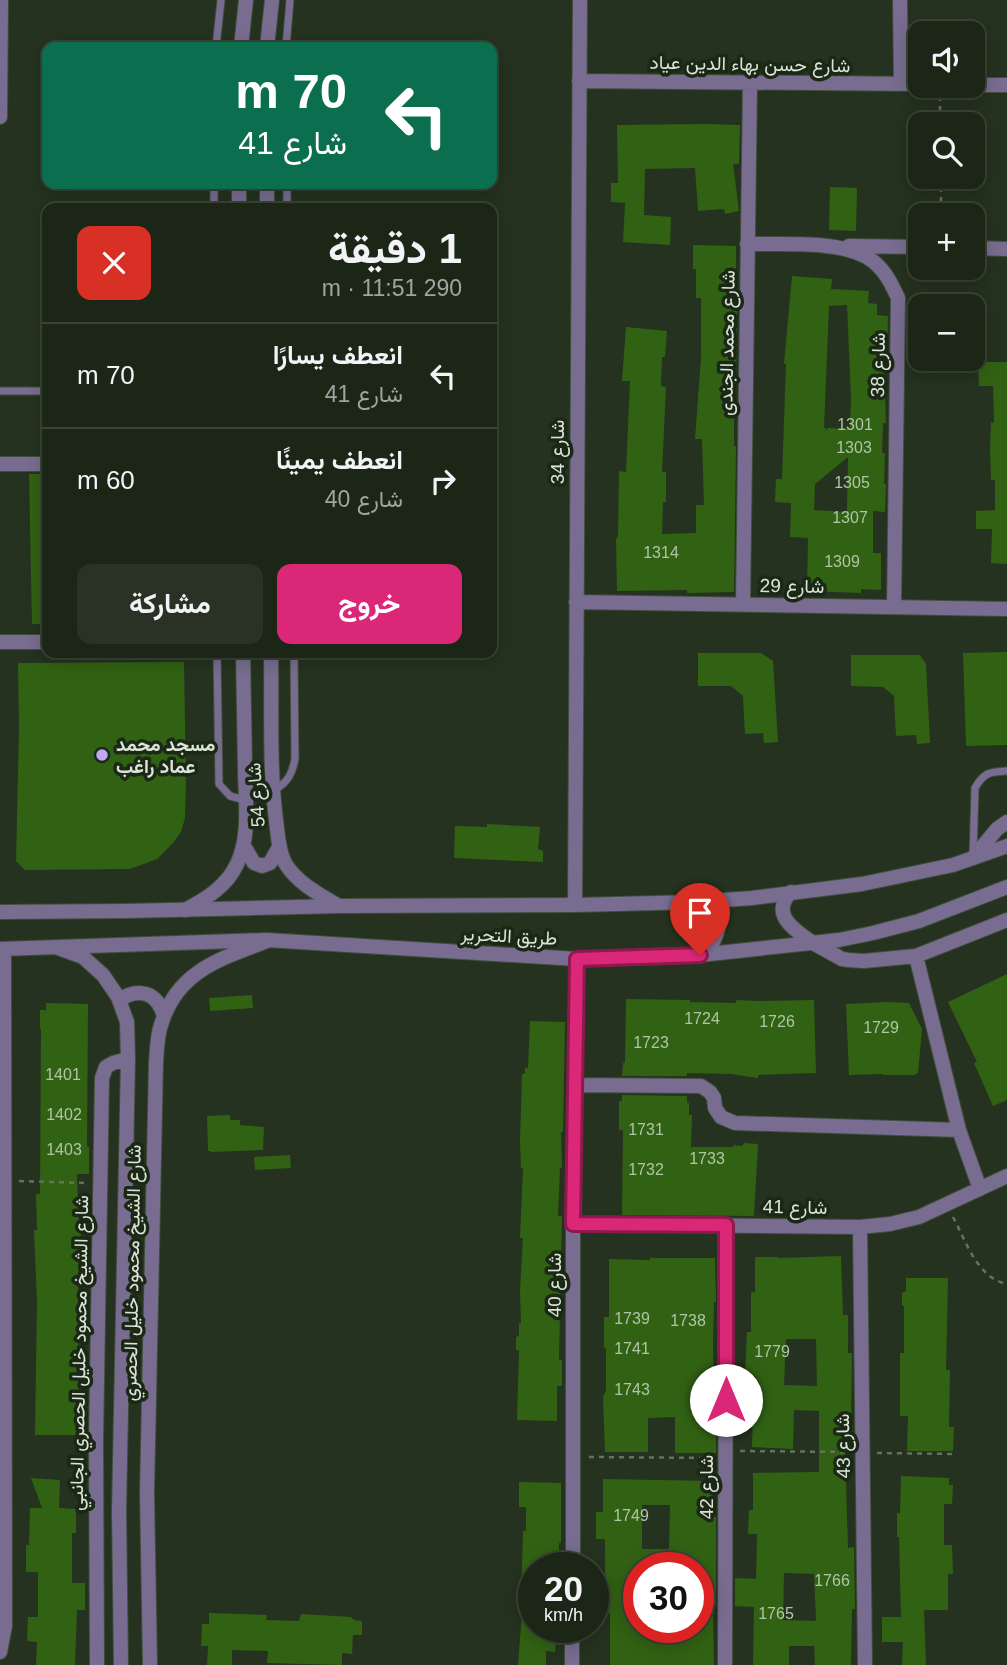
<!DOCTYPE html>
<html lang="ar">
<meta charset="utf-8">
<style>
body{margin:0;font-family:Helvetica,Vazirmatn,sans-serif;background:#293224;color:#f1f3f6;direction:rtl;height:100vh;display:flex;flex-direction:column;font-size:26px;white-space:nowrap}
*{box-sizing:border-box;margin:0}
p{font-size:23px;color:#a0a5a1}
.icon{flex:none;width:38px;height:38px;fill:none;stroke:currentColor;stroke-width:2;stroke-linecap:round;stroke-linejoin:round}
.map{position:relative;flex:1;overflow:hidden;direction:ltr}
.details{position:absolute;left:42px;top:203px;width:455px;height:455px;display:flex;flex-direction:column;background:#1c2617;border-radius:14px;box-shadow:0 4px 18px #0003,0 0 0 2px #3a4336;direction:rtl}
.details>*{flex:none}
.banner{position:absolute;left:42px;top:42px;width:455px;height:147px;border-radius:14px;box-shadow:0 4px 18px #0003,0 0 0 2px #3a4336;direction:rtl;background:#0b6e4f;color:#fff;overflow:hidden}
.tools{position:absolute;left:908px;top:21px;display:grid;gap:14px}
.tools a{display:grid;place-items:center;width:77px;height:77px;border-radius:14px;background:#1c2617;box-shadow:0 4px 18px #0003,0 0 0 2px #3a4336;font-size:35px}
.speed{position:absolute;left:518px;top:1552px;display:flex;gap:14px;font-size:35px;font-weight:700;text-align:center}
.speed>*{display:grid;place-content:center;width:91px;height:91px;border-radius:50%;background:#1c2617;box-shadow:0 4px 18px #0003,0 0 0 2px #3a4336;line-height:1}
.speed small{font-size:18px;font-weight:400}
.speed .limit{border:10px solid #d22;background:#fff;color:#111}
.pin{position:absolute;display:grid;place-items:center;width:60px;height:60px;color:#fff;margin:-72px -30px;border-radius:50% 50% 50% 0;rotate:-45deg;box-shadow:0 0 7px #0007}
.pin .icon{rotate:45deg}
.me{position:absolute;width:77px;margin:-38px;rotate:0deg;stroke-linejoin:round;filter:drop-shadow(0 0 5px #0008)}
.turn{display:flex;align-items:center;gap:24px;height:147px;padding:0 35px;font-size:32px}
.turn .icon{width:91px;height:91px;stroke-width:2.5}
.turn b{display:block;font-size:49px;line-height:60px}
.round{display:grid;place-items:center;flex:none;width:74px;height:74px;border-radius:14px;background:#293224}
.head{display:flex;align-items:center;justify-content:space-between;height:119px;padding:0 35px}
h1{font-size:42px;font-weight:700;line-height:52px}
.primary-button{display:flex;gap:14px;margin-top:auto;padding:14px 35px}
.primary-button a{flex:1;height:80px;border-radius:14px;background:#db2777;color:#fff;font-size:28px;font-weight:700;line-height:80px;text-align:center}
.primary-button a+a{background:#293224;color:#f1f3f6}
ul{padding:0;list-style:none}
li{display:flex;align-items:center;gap:21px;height:105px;padding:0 35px;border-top:2px solid #3a4336}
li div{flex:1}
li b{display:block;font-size:26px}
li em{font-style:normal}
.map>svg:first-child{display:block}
</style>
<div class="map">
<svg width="1007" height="1665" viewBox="0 0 1007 1665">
<rect width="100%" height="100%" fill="#25321f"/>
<path fill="#316213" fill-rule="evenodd" d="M 705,124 L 740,125 L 739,164 L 733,164 L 739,211 L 725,214 L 724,209 L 698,211 L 695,168 L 645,169 L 644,215 L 671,217 L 670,245 L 623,242 L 625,203 L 611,202 L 611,183 L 618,183 L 617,125 Z
M 830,187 L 857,188 L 856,231 L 829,230 Z
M 693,245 L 736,246 L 736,301 L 737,301 L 736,386 L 735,385 L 734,416 L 734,446 L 736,446 L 734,592 L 687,593 L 687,590 L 617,591 L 616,539 L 618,537 L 619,471 L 626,472 L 630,381 L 622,381 L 626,327 L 667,331 L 665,357 L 662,357 L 661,386 L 666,387 L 662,472 L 666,472 L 666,502 L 663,502 L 662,534 L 696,533 L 696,505 L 704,505 L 702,439 L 695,439 L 701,357 L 701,298 L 696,298 L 696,269 L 693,269 Z
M 792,276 L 832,279 L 831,289 L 869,291 L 868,303 L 877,304 L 877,315 L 888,316 L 887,365 L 884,365 L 886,423 L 883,423 L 882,453 L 885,453 L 884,484 L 886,484 L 885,512 L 873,511 L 873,553 L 881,553 L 881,590 L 861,589 L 861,593 L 807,591 L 808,538 L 790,537 L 791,503 L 775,502 L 776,479 L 782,479 L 786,364 L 784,364 ZM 847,305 L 851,397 L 850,429 L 828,428 L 826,431 L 826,428 L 824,428 L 829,306 ZM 848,457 L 847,512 L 814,510 L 815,484 Z
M 978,362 L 1007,362 L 1007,564 L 991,563 L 992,529 L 976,529 L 976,511 L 995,510 L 995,480 L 991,480 L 990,449 L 991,422 L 994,423 L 993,386 L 979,386 Z
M 29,474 L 47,474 L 47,624 L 32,624 Z
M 1007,652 L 1007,745 L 966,746 L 963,653 Z
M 698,653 L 761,653 L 773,661 L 778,742 L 764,743 L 763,733 L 745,734 L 743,696 L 731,686 L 698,686 Z
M 851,655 L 920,655 L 926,664 L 930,743 L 917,744 L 916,735 L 896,736 L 894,696 L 883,687 L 851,686 Z
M 184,662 L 186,782 L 185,818 L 181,832 L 173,843 L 157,859 L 130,869 L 25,870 L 16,861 L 19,728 L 18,663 Z
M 487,824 L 540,827 L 538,849 L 543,851 L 543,862 L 454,858 L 455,826 L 487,827 Z
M 1007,974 L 1007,1100 L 993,1106 L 974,1063 L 977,1062 L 948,1002 Z
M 252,995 L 253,1008 L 210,1011 L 209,998 Z
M 626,999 L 690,1000 L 690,1002 L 736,1003 L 736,1000 L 757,1001 L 814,1000 L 816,1073 L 758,1075 L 758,1078 L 731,1074 L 687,1073 L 687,1076 L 622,1076 L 623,1063 L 625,1063 Z
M 887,1002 L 909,1003 L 922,1029 L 918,1073 L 914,1075 L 883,1075 L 883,1074 L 849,1075 L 846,1004 Z
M 46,1003 L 88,1004 L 87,1147 L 89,1147 L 89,1174 L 77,1174 L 79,1231 L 81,1231 L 78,1291 L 79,1435 L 35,1435 L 37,1302 L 34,1230 L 37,1230 L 36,1194 L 40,1194 L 41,1029 L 40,1029 L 40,1010 L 46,1010 Z
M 530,1021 L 565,1022 L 563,1132 L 561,1132 L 562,1168 L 560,1168 L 558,1216 L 562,1216 L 559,1360 L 562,1360 L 562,1386 L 557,1386 L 557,1421 L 517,1420 L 519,1350 L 516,1350 L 516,1337 L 519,1336 L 519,1323 L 521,1323 L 520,1290 L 523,1238 L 520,1238 L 523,1168 L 521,1168 L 520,1142 L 522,1074 L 525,1074 L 525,1068 L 528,1068 Z
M 622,1095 L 687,1096 L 687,1103 L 689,1103 L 689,1115 L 692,1115 L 691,1147 L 733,1147 L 733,1145 L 742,1146 L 744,1143 L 758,1144 L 754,1216 L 622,1215 L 623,1130 L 619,1130 L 619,1101 L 622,1101 Z
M 230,1115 L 230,1120 L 240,1120 L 240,1125 L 264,1127 L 263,1150 L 211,1152 L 211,1151 L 208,1151 L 207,1116 Z
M 290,1155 L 291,1168 L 255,1170 L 254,1157 Z
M 841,1256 L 843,1315 L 848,1315 L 848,1353 L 852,1353 L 851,1425 L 853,1425 L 853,1450 L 845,1450 L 848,1548 L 854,1547 L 854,1552 L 855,1609 L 852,1609 L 851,1665 L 815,1665 L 814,1646 L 789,1646 L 789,1665 L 753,1665 L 754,1607 L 735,1606 L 735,1578 L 756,1579 L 757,1534 L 748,1534 L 749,1510 L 753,1510 L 753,1473 L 819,1472 L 819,1411 L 794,1410 L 793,1449 L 752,1447 L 753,1410 L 749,1410 L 749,1375 L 745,1375 L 747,1332 L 751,1332 L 751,1292 L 755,1292 L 755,1257 L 778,1257 L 778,1258 ZM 786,1339 L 816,1339 L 817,1386 L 784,1385 ZM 784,1573 L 814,1574 L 816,1619 L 815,1621 L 783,1620 Z
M 650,1258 L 715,1258 L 716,1302 L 714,1302 L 713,1345 L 714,1393 L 716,1393 L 716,1453 L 675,1453 L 675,1417 L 648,1418 L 648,1452 L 605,1452 L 603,1397 L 606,1390 L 606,1348 L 604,1348 L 604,1317 L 609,1317 L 609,1259 L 650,1260 Z
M 906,1278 L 948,1278 L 946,1370 L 950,1370 L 949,1427 L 954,1427 L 953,1451 L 907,1451 L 908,1416 L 900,1416 L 900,1353 L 904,1353 L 904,1306 L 902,1306 L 902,1293 L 906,1291 Z
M 901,1476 L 949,1478 L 949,1485 L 953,1485 L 952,1504 L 944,1504 L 944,1545 L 952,1545 L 953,1574 L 948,1574 L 948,1610 L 924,1610 L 926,1665 L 902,1665 L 903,1642 L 882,1642 L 882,1617 L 901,1617 L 899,1537 L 897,1537 L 897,1513 L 900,1513 Z
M 31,1478 L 60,1480 L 59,1508 L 76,1509 L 76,1533 L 72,1533 L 72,1583 L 85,1583 L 85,1610 L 77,1610 L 75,1665 L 36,1665 L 37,1642 L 27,1641 L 28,1617 L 38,1617 L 38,1572 L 26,1572 L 26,1545 L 29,1545 L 30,1508 L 42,1508 Z
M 603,1479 L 713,1481 L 713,1517 L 716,1517 L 716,1605 L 714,1605 L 714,1614 L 713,1614 L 714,1665 L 610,1665 L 610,1613 L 596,1613 L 596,1587 L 605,1587 L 605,1539 L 596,1539 L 596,1512 L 603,1512 ZM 642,1505 L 670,1505 L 669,1549 L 642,1549 ZM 639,1568 L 698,1568 L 698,1628 L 639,1628 Z
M 519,1482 L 561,1483 L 561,1543 L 559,1543 L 559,1568 L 534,1568 L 534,1628 L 557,1628 L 555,1652 L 546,1651 L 546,1665 L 518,1665 L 523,1600 L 521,1600 L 523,1531 L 526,1531 L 526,1507 L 519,1507 Z
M 209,1613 L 267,1615 L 266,1620 L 299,1621 L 301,1614 L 351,1617 L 354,1620 L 362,1621 L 362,1635 L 353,1635 L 352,1654 L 342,1653 L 342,1665 L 267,1663 L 268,1651 L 232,1650 L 232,1665 L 207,1665 L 208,1646 L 201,1646 L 202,1624 L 209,1624 Z"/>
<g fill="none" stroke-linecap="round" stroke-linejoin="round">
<g stroke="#424e3d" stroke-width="9">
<path id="service" d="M 216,47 L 221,0
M 286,47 L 290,0
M 214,184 L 214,208
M 287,184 L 287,208
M 0,391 L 47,391
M 217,653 L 219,784 L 230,796 L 245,800
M 273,791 C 287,783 292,775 295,759 L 294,653
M 973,856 L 975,788 C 984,772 990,772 1007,771"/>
</g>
<g stroke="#424e3d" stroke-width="16">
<path id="minor" d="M 900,0 L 901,84
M 241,47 L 246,0
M 267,47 L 272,0
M 579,81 L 920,84
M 973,85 L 1007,85
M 0,117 L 1,0
M 239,184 L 239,208
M 267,184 L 267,208
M 747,244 C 783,245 846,239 874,262 C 886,272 892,285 898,298 L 894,607
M 849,246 L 920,247
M 973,248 L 1007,249
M 0,464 L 47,464
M 576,602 L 1007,609
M 743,604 L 750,83
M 0,642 L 47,642
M 271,653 C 272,709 269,765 276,820 C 278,834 278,850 285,863 C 297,883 320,895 339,906
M 244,846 L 254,863 L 262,866 L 270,863 L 279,847
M 973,858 L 997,829 L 1007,822
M 575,905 L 580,0
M 185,910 C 206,899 227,886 237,864 C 251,835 245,798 245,767 C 244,729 244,691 243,653
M 813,943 L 842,959 L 849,960 L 864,961 L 916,956 L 1007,920
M 58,948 L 83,957 L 103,975 L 118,997 L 127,1022 L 128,1059 L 119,1511 L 121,1665
M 916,956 L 959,1130 L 980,1189
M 119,1000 C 139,987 157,992 164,1016
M 575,1085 L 701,1086 L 710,1092 L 714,1098 L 715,1108 L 721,1117 L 735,1123 L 959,1130
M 573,1224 L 860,1227 L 890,1224 L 919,1217 L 1007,1176
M 860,1227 L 865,1665
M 573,1568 L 573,1224 L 577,959
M 0,1652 L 5,1626 L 4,949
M 97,1665 L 96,1441 L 102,1078 L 106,1067 L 113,1063 L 128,1059
M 150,1665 L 147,1493 L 156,1062 C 157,1050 157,1036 161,1025 C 177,971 220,959 267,941
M 572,1665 L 572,1628
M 725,1665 L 726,1225"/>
</g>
<g stroke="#424e3d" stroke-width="16">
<path id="tertiary" d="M 791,892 C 769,915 796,931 813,943
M 0,912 L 126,911 L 339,906 L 575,905 L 697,902 L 752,898 L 862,884 L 953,865 L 1007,846
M 0,949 L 267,940 L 577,959 L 700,955 L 839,940 L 873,933 L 919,921 L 1007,887
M 706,954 C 718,934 725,923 709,901"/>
</g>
<path stroke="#667261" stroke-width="2.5" stroke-dasharray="5 5" stroke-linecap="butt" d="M 940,86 L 940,124
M 941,177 L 941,215
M 19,1181 L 86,1183
M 953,1217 C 966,1241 977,1278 1007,1284
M 740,1451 L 849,1452
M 877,1453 L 957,1454
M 589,1457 L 712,1458"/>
<use href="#service" stroke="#786d90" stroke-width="7"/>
<use href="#minor" stroke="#786d90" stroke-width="14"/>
<use href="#tertiary" stroke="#786d90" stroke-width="14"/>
</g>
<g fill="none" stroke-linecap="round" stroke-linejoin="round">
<g stroke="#8e194d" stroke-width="18">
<path id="route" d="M 700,955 L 577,959 L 573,1224 L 726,1225 L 726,1400"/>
</g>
<use href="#route" stroke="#db2777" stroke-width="12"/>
</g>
<circle fill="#c0a8f3" stroke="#1b2816" stroke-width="2.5" cx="102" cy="755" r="7"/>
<g text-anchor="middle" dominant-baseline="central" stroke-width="7" stroke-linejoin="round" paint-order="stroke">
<g font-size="16" fill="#b0c4a7">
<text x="855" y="424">1301</text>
<text x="854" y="447">1303</text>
<text x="852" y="482">1305</text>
<text x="850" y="517">1307</text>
<text x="661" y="552">1314</text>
<text x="842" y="561">1309</text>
<text x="702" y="1018">1724</text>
<text x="777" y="1021">1726</text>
<text x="881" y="1027">1729</text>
<text x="651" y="1042">1723</text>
<text x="63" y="1074">1401</text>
<text x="64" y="1114">1402</text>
<text x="646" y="1129">1731</text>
<text x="64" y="1149">1403</text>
<text x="707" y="1158">1733</text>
<text x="646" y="1169">1732</text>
<text x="632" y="1318">1739</text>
<text x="688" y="1320">1738</text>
<text x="632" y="1348">1741</text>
<text x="772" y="1351">1779</text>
<text x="632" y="1389">1743</text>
<text x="631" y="1515">1749</text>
<text x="832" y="1580">1766</text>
<text x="776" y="1613">1765</text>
</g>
<g font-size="19" fill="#dbe4d8" stroke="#1b2816">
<text transform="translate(750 64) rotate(1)">شارع حسن بهاء الدين عياد</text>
<text transform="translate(727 343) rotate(-89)">شارع محمد الجندى</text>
<text transform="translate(878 365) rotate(-89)">شارع 38</text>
<text transform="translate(557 452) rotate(-90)">شارع 34</text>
<text transform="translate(792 586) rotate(1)">شارع 29</text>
<text transform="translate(256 795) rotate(-94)">شارع 54</text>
<text transform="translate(509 936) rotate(3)">طريق التحرير</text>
<text transform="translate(795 1207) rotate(1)">شارع 41</text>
<text transform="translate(132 1273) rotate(-89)">شارع الشيخ محمود خليل الحصري</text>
<text transform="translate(554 1285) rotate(-90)">شارع 40</text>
<text transform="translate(79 1353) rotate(-89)">شارع الشيخ محمود خليل الحصري الجانبي</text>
<text transform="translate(843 1446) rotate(-91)">شارع 43</text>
<text transform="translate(706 1487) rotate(-90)">شارع 42</text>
</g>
<g font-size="19" font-weight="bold" fill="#dbe4d8" stroke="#1b2816" text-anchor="start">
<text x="116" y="744">مسجد محمد<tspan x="116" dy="22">عماد راغب</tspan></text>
</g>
</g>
</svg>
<div class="tools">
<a><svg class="icon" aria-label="sound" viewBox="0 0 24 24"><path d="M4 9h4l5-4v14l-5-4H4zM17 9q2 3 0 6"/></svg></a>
<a><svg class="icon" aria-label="search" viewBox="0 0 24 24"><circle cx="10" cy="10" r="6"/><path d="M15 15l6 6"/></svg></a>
<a>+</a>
<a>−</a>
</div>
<div class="speed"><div>20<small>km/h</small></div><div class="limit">30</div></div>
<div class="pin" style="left:700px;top:955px;background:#d93025"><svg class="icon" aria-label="arrive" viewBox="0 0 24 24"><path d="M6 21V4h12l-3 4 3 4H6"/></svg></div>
<svg class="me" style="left:726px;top:1400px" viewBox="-20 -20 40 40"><circle r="19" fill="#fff"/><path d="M0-13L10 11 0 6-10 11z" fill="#db2777"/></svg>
<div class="banner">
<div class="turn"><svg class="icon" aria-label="left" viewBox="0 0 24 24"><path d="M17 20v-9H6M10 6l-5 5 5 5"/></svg><div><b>70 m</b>شارع 41</div></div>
</div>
<section class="details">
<div class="head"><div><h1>1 دقيقة</h1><p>290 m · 11:51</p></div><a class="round" style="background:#d93025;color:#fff"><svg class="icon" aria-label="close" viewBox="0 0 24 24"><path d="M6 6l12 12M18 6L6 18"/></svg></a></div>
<ul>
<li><svg class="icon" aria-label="left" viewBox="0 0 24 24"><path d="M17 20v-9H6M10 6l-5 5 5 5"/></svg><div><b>انعطف يسارًا</b><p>شارع 41</p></div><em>70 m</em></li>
<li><svg class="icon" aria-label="right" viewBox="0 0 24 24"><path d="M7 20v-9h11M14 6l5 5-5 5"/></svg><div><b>انعطف يمينًا</b><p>شارع 40</p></div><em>60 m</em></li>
</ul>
<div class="primary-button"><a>خروج</a><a>مشاركة</a></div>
</section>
</div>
